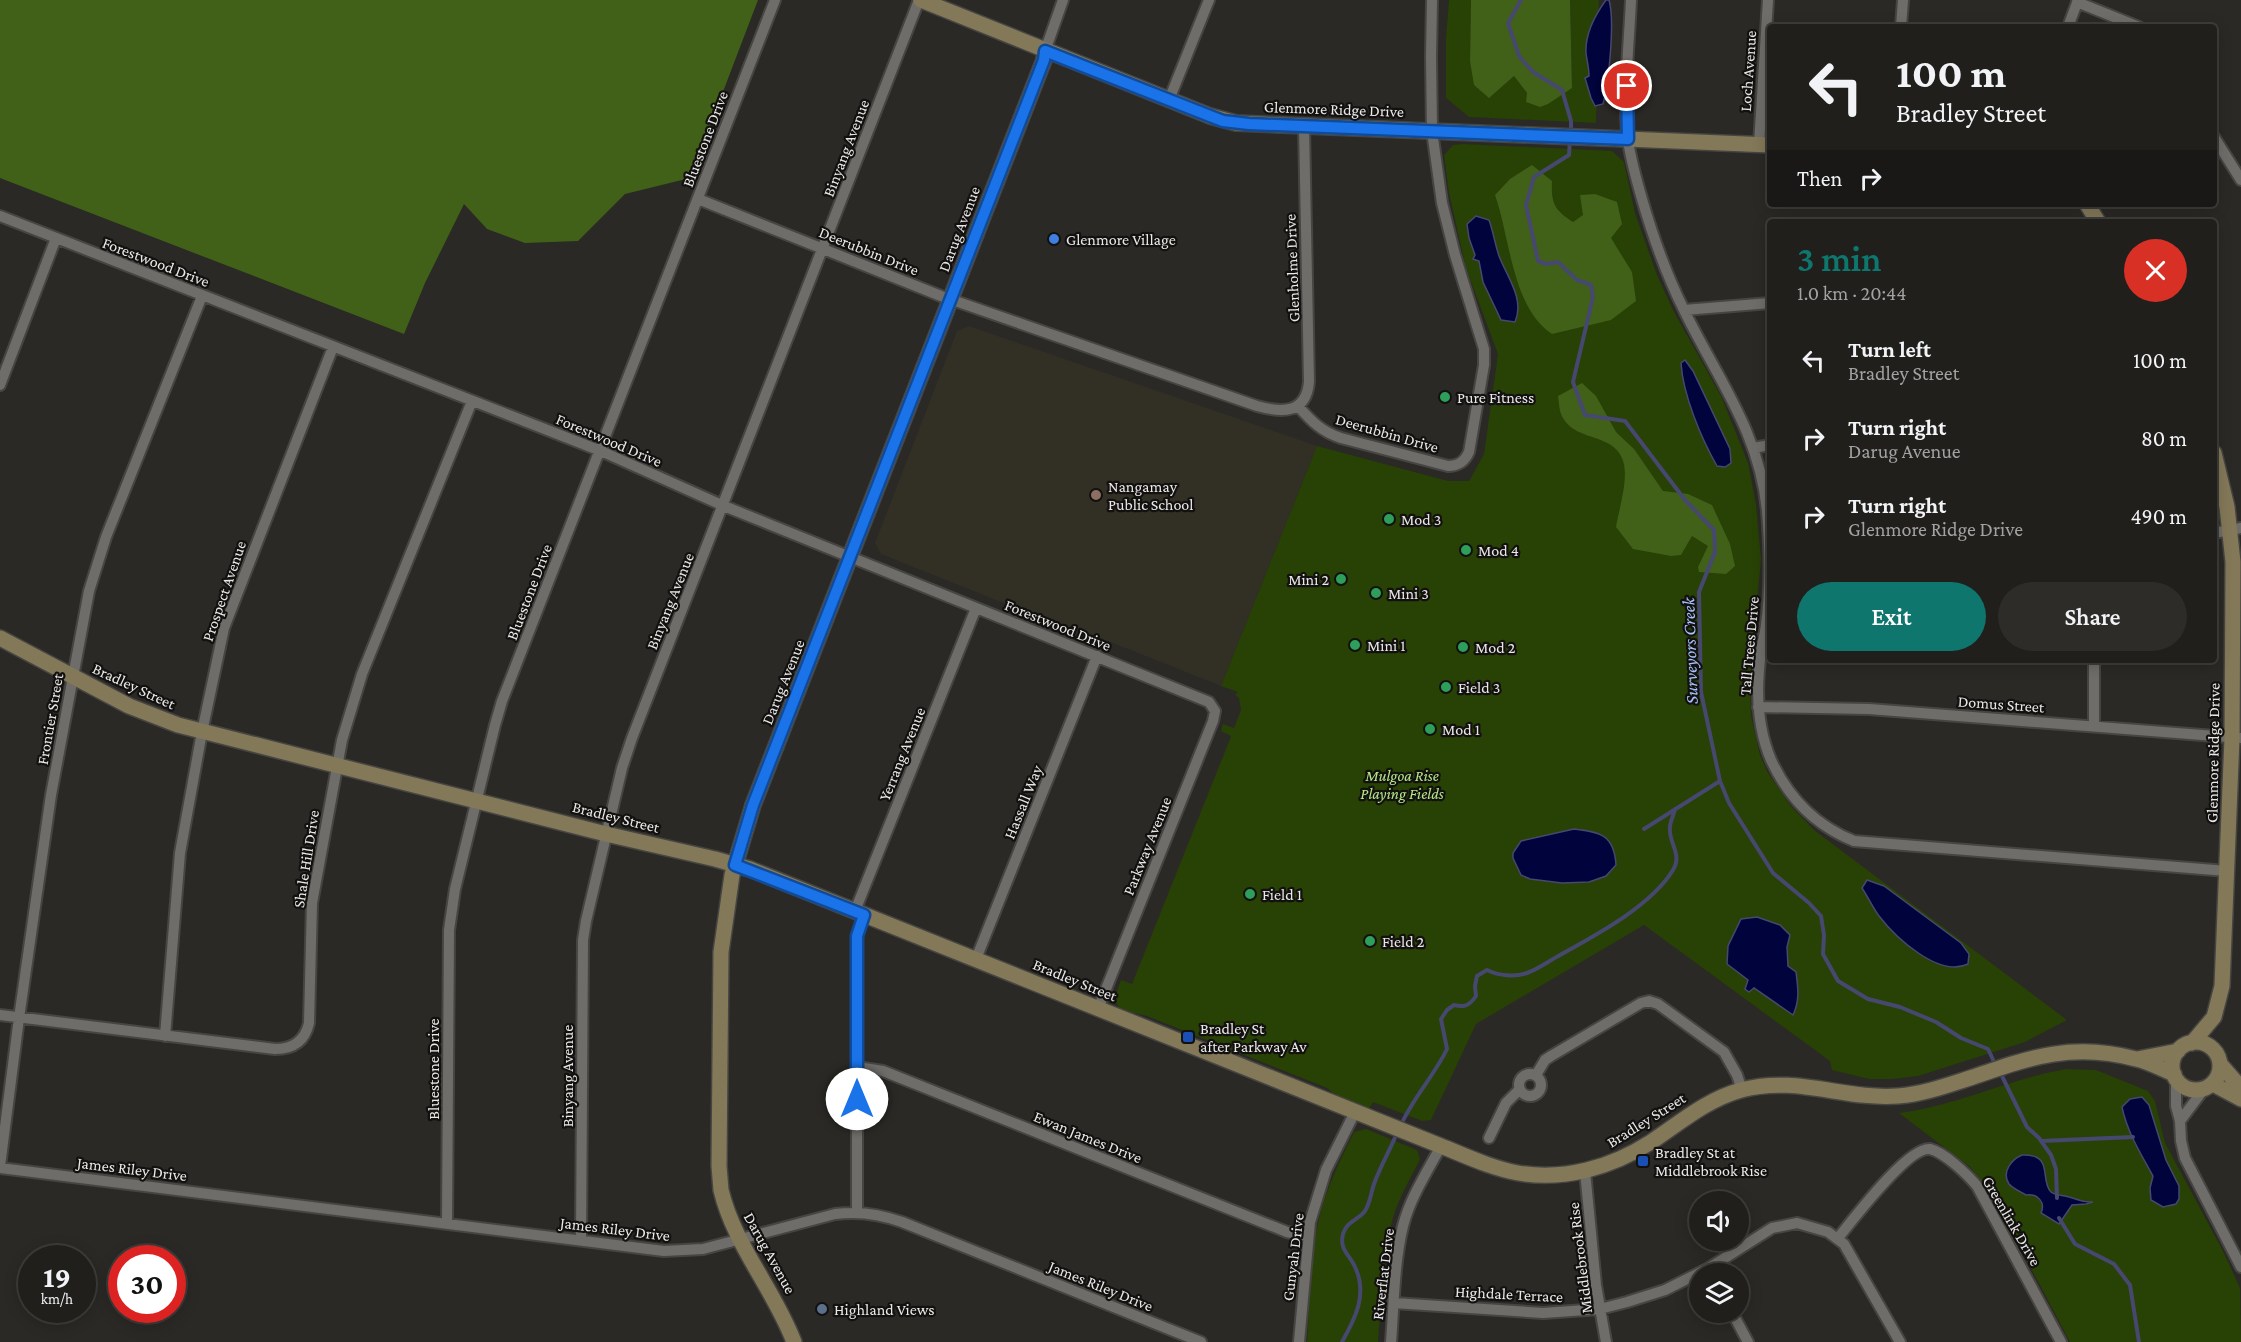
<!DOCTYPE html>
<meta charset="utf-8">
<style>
body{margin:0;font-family:"Crimson Pro",serif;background:#2d2c29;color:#f1f3f6;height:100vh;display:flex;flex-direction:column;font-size:22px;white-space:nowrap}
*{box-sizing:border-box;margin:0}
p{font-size:20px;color:#a2a2a3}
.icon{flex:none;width:33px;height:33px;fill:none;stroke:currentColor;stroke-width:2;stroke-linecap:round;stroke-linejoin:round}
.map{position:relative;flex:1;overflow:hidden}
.side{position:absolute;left:1767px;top:219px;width:450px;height:444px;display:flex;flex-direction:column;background:#201f1c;border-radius:6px;box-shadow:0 3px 15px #0003,0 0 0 2px #3d3d3b}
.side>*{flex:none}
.guide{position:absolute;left:1767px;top:24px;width:450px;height:183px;border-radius:6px;box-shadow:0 3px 15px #0003,0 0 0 2px #3d3d3b;background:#201f1c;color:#f1f3f6;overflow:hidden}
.controls{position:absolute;left:1689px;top:1191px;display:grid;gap:12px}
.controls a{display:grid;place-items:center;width:60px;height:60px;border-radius:50%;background:#201f1c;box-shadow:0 3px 15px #0003,0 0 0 2px #3d3d3b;font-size:30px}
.speed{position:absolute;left:18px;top:1245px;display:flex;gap:12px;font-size:30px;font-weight:700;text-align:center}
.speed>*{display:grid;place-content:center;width:78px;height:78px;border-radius:50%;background:#201f1c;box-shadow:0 3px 15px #0003,0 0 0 2px #3d3d3b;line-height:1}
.speed small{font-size:15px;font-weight:400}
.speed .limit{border:9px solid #d22;background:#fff;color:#111}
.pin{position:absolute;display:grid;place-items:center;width:51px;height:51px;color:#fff;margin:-26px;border:3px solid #fff;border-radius:50%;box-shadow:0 2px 6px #0007}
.me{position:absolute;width:66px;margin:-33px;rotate:0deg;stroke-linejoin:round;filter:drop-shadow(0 0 4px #0008)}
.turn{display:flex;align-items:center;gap:21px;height:126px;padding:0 30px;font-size:27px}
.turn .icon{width:78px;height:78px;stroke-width:2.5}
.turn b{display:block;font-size:42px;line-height:51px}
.then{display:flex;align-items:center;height:57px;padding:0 30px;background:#0003;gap:12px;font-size:22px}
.round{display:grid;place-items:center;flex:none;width:63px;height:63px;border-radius:32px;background:#2d2c29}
.summary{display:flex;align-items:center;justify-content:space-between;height:102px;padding:0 30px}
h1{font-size:36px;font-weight:600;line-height:45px;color:#0f766e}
.action{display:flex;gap:12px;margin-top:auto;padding:12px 30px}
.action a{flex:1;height:69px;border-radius:36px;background:#0f766e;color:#fff;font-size:24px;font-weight:600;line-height:69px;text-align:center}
.action a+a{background:#2d2c29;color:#f1f3f6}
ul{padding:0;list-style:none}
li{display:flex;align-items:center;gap:18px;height:78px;padding:0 30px}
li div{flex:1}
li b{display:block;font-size:22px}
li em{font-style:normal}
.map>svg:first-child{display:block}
</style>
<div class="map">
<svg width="2241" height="1342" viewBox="0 0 2241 1342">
<rect width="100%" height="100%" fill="#2a2925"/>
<path fill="#322f25" d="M 969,326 L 1317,446 L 1221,686 L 1088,633 L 1086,636 L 881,554 L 875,543 L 957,331 Z"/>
<path fill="#284105" d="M 1449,0 L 1471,0 L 1470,61 L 1502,86 L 1514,76 L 1527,93 L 1572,88 L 1570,0 L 1599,0 L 1596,123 L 1469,117 L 1446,98 L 1446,38 Z
M 1463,144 L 1612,151 L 1624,162 L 1635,213 L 1657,275 L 1674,312 L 1721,396 L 1748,463 L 1756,504 L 1761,559 L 1750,678 L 1751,716 L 1760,755 L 1768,773 L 1790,805 L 1814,830 L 2067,1020 L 2025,1042 L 1918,1076 L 1892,1079 L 1869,1079 L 1832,1070 L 1830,1061 L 1644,925 L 1476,1024 L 1431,1120 L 1422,1121 L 1373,1102 L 1369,1109 L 1335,1095 L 1327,1088 L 1147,1016 C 1120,1009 1109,1012 1121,980 L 1132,984 L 1228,744 L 1231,736 L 1221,731 L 1223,724 L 1234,728 L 1241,710 L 1239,698 L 1235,695 L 1238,692 L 1221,686 L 1317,446 L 1448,481 L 1469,481 L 1484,454 L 1498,354 L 1466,268 L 1449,193 L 1444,155 L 1453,145 Z
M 2066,1069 L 2096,1070 L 2148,1091 L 2155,1101 L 2165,1143 L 2223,1251 L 2240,1288 L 2241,1342 L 2070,1342 L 1990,1191 L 1970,1167 L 1899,1113 C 1956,1106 2009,1079 2066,1069 Z
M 1366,1129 L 1417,1150 L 1420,1159 C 1411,1178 1399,1197 1393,1218 C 1381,1258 1381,1301 1378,1342 L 1307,1342 C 1310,1301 1310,1258 1319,1218 C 1327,1187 1340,1160 1354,1132 Z"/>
<path fill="#406117" d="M 0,0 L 758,0 L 690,178 L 625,194 L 578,241 L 525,243 L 487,229 L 464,204 L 425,283 L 404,334 L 0,178 Z
M 1471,0 L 1570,0 L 1572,88 L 1548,104 L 1540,107 L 1526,102 L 1527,93 L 1514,76 L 1489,98 L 1474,85 L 1470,61 Z
M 1532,165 L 1552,181 C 1551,203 1554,210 1573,222 L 1583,215 L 1580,195 L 1595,194 L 1617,202 L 1622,224 L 1611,238 L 1632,272 L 1636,301 L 1611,320 L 1552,334 C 1512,308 1510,237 1495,195 L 1510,179 Z
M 1582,383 L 1596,396 L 1616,432 L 1634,449 L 1663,491 L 1688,494 L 1712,505 L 1730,544 L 1735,566 L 1726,574 L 1699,572 L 1698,567 L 1708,546 L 1692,536 L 1681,555 L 1671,556 L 1633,549 L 1616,527 C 1619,508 1630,476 1622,458 C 1611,432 1572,442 1561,414 C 1559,409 1559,402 1558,396 Z"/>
<path fill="#00033c" stroke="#46486f" stroke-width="1.5" d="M 1606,0 L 1609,0 C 1615,20 1609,82 1603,104 L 1595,106 L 1591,98 L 1585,78 L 1589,76 C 1589,68 1587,61 1586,53 C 1585,33 1595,15 1606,0 Z
M 1476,216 L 1489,220 C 1493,231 1495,244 1499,256 C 1507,277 1525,299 1515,322 L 1501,320 L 1483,282 L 1479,261 L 1473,259 L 1475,255 L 1469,238 L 1467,224 Z
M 1685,360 L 1693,371 L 1730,449 L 1731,463 L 1725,467 L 1717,466 C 1701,438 1683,395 1681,363 Z
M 1574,829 C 1601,832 1614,835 1616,865 L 1606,876 L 1589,882 L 1562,883 L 1530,879 L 1521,875 L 1513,858 L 1513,853 L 1521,841 Z
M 1867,880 L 1884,886 L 1961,943 L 1969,954 L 1968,964 C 1939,978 1896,938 1879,916 C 1873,908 1868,897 1862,888 Z
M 1757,917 L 1780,925 L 1790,935 L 1787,947 L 1788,966 L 1796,972 C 1798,988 1800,1000 1793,1015 L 1754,988 L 1749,992 L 1745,989 L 1748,980 L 1727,964 L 1728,946 L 1741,919 Z
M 2142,1097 L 2149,1105 L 2166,1160 L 2179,1186 L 2179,1199 L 2176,1204 L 2163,1207 L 2151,1200 L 2150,1188 L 2153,1176 C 2141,1154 2127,1132 2122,1107 L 2130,1099 Z
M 2022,1155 C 2055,1154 2039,1180 2051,1192 C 2056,1196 2063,1195 2069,1197 C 2078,1199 2083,1203 2093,1202 L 2086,1204 L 2072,1205 L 2059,1224 L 2041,1213 C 2046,1202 2037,1193 2026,1195 C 2021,1192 2012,1188 2009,1184 C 2001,1172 2012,1159 2022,1155 Z"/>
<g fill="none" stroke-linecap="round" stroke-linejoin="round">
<path stroke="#46486f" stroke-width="4" d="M 1521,0 L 1508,23 L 1519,56 L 1533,72 L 1562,90 L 1571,121 L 1571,132
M 1570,139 L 1569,155 L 1534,177 L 1526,205 L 1538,261 L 1547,264 L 1558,262 L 1577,280 L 1591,285 L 1593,297 L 1573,382 L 1585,415 L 1625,421 L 1685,500 L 1714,530 L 1715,552 L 1699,592 L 1701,692 L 1720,781 L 1729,803 L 1773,873 L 1809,903 L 1821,916 L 1824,935 L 1823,954 L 1838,981 L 1868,999 L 1900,1007 L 1936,1022 L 1961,1038 L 1988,1049 L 1996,1066
M 1644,829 L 1720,781
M 2000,1072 L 2027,1127 L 2039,1138 L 2051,1155 L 2056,1169 L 2057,1198
M 1400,1127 C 1412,1099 1434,1076 1447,1049 L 1441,1019 L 1447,1010 L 1454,1005 C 1465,1008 1470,1005 1476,996 L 1475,986 L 1477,976 L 1487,970 C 1499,976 1515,977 1527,973 C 1538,969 1549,961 1560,955 C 1596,935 1651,906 1673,870 C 1683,854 1668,843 1670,827 C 1670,821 1674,815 1675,809
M 2041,1141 L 2133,1137
M 2059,1218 L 2075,1244 L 2114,1264 L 2130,1285 L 2139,1342
M 1342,1342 C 1355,1319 1368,1294 1355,1267 C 1350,1255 1339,1250 1343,1234 C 1346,1222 1358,1220 1365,1211 C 1370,1203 1371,1193 1374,1184 C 1380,1167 1390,1150 1397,1133"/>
<g stroke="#464542" stroke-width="14">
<path id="street" d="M 1631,0 C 1629,44 1624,88 1627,132 C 1629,155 1636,178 1642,199 C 1653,237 1666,274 1684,310 C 1717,378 1760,433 1767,511 C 1770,548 1771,588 1766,625 C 1765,634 1762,643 1761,652 C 1756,687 1757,727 1771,760 C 1788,797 1816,826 1854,841 L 2227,871
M 2077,2 L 2139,27
M 1901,27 L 1903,0
M 2068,27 L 2078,0
M 1045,51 L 1063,0
M 1169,100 L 1209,0
M 2214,137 L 2241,180
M 1759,145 L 1768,0
M 698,199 L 941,296 L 1257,406 C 1282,413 1306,414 1309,382 L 1304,126
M 0,216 L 601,451 L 724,506 L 1209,702 L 1215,711 L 1213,721 L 1098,1009
M 1684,310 L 1770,303
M 0,385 L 56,238
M 1298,406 C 1311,421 1322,432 1341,438 L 1448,466 C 1459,466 1465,461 1469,452 L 1484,365 L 1484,349 L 1455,255 L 1442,203 L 1432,131 L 1431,57 L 1432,0
M 1753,448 L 1770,445
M 2214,533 L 2241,528
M 1758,707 L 1869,709 L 2241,738
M 2094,726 L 2094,660
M 855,911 L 976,608
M 976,959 L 1097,656
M 0,1015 L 275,1049 C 293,1049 305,1041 309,1023 L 312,903 L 342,740 L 362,674 L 472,401
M 165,1036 L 180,853 L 202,732 L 224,628 L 333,347
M 857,1067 L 883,1071 L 1287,1232 L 1308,1236
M1519 1085a11 11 0 1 1 22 0a11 11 0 1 1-22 0Z
M 1536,1075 L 1545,1060 L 1551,1056 L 1641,1003 L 1649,1001 L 1658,1004 L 1724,1052 L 1737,1075 L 1742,1090
M 2176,1079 L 2176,1106 L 2180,1121 L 2181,1141 L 2185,1158 L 2241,1267
M 2180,1121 L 2204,1089
M 1489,1138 L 1506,1103 L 1520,1089
M 0,1166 L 19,1018 L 51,795 L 89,591 L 106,537 L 202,296
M 0,1168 L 664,1251 L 703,1249 L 835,1214 C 858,1211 880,1214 902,1222 L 1201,1342
M 1585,1171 L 1596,1285 L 1606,1342
M 857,1213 L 857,936 L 864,915
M 447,1224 L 449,930 L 455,889 L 495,725 L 502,701 L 775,0
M 1838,1238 C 1852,1221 1908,1146 1930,1149 C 1944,1152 1968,1175 1977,1186 L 2061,1342
M 581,1240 L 583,940 L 586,921 L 622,768 L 632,738 L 919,0
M 1394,1303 L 1543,1313 L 1600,1309 L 1627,1302 L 1665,1290 L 1709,1268 L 1772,1228 L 1797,1223 L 1828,1232 L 1844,1244 L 1900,1342
M 1732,1312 L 1748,1342
M 1299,1342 L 1310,1222 L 1326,1170 L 1355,1112
M 1391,1342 C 1394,1304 1394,1263 1403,1226 C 1410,1198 1427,1172 1441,1146"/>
</g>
<g stroke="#464542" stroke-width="18">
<path id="secondary" d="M 921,0 L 1210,116 L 1236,123 L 1770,145
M 2087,204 L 2098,222
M 0,638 L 129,706 L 178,725 L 606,834 L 715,859 L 750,869 L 1441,1146 C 1466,1156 1491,1168 1518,1173 C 1565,1181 1612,1167 1651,1142 C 1681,1122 1706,1100 1741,1090 C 1796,1075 1844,1100 1898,1096 C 1924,1094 1948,1085 1973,1077 C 2031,1057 2074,1042 2136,1059 C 2149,1062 2162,1069 2174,1074
M2172 1066a24 24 0 1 1 48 0a24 24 0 1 1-48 0Z
M 2192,1043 L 2214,1017 L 2222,986 L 2232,738 L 2233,562 L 2227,507 L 2214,453
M 2137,1059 L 2178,1051
M 2220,1064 L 2241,1088
M 2213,1084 L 2241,1099
M 794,1342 C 774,1289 734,1245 721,1190 L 719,1166 L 721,952 L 732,875 L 753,805 L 1044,60 L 1045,51"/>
</g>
<use href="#street" stroke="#6f6d69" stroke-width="10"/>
<use href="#secondary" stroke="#837858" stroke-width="15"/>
</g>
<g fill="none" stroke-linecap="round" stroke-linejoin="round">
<g stroke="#114b97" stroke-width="15">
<path id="route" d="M 857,1099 L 857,936 L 864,915 L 735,865 L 753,805 L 1044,60 L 1045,51 L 1210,116 L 1223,121 L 1249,124 L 1628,139 L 1627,86"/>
</g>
<use href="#route" stroke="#1a73e8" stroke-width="10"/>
</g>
<circle fill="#3f7fe0" stroke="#121110" stroke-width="2" cx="1054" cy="239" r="6"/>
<g fill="#2e9e5b" stroke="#121110" stroke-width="2">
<circle cx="1445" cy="397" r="6"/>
<circle cx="1389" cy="519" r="6"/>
<circle cx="1466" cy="550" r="6"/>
<circle cx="1341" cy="579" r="6"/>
<circle cx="1376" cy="593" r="6"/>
<circle cx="1355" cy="645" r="6"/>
<circle cx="1463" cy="647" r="6"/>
<circle cx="1446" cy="687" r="6"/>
<circle cx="1430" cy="729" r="6"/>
<circle cx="1250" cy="894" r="6"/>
<circle cx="1370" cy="941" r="6"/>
</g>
<circle fill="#8d6e63" stroke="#121110" stroke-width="2" cx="1096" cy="495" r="6"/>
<g fill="#1a4fb4" stroke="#121110" stroke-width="2">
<rect x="1182" y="1031" width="12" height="12" rx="3"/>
<rect x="1637" y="1155" width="12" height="12" rx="3"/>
</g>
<circle fill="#5c6f8a" stroke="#121110" stroke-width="2" cx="822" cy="1309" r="6"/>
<g text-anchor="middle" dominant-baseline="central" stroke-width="4.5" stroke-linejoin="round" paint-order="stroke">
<g font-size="16" fill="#eae9e7" stroke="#121110">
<text transform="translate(1748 71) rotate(-86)">Loch Avenue</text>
<text transform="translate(1334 109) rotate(2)">Glenmore Ridge Drive</text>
<text transform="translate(705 139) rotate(-69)">Bluestone Drive</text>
<text transform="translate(846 148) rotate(-69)">Binyang Avenue</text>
<text transform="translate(959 229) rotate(-69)">Darug Avenue</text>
<text transform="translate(869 251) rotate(22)">Deerubbin Drive</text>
<text transform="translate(156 262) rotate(21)">Forestwood Drive</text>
<text transform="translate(1292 268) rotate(-92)">Glenholme Drive</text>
<text transform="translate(1387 433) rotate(16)">Deerubbin Drive</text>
<text transform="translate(609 440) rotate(23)">Forestwood Drive</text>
<text transform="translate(224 591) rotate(-71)">Prospect Avenue</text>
<text transform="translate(529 592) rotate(-69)">Bluestone Drive</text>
<text transform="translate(670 601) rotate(-68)">Binyang Avenue</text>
<text transform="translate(1058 625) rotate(22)">Forestwood Drive</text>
<text transform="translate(1749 646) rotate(-85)">Tall Trees Drive</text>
<text transform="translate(783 682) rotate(-68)">Darug Avenue</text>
<text transform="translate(134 686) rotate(25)">Bradley Street</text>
<text transform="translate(2001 704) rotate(4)">Domus Street</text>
<text transform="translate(50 719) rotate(-80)">Frontier Street</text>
<text transform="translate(2213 753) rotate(-89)">Glenmore Ridge Drive</text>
<text transform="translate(902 754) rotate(-68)">Yerrang Avenue</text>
<text transform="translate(1023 802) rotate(-68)">Hassall Way</text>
<text transform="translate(616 817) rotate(14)">Bradley Street</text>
<text transform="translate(1147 846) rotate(-68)">Parkway Avenue</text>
<text transform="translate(306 859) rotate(-81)">Shale Hill Drive</text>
<text transform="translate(1075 980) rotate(22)">Bradley Street</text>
<text transform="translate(433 1069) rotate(-90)">Bluestone Drive</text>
<text transform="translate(567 1076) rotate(-90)">Binyang Avenue</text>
<text transform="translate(1646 1120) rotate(-32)">Bradley Street</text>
<text transform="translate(1088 1137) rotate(22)">Ewan James Drive</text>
<text transform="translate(132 1169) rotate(7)">James Riley Drive</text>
<text transform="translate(2012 1221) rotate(60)">Greenlink Drive</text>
<text transform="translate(615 1229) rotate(7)">James Riley Drive</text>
<text transform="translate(770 1253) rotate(61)">Darug Avenue</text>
<text transform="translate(1293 1257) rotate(-83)">Gunyah Drive</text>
<text transform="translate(1580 1258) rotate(-97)">Middlebrook Rise</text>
<text transform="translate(1383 1274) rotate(-83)">Riverflat Drive</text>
<text transform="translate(1101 1286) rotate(22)">James Riley Drive</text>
<text transform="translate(1509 1294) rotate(3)">Highdale Terrace</text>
</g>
<g font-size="16" fill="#eae9e7" stroke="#121110" text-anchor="start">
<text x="1066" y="239">Glenmore Village</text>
<text x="1457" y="397">Pure Fitness</text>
<text x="1108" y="486">Nangamay<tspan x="1108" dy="18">Public School</tspan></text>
<text x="1401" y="519">Mod 3</text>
<text x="1478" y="550">Mod 4</text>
<text x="1329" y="579" text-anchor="end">Mini 2</text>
<text x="1388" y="593">Mini 3</text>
<text x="1367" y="645">Mini 1</text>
<text x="1475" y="647">Mod 2</text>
<text x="1458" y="687">Field 3</text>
<text x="1442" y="729">Mod 1</text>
<text x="1262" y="894">Field 1</text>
<text x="1382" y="941">Field 2</text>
<text x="1200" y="1028">Bradley St<tspan x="1200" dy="18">after Parkway Av</tspan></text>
<text x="1655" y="1152">Bradley St at<tspan x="1655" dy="18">Middlebrook Rise</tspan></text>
<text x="834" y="1309">Highland Views</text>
</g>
<g font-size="16" font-style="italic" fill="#b5e886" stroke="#121110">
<text x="1402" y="775">Mulgoa Rise<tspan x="1402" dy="18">Playing Fields</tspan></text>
</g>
<g font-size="18" font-style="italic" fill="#a7c5fb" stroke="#121110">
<text transform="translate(1690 651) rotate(-92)">Surveyors Creek</text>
</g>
</g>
</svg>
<div class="controls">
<a><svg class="icon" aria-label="sound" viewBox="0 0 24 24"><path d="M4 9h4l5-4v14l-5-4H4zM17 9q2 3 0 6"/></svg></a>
<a><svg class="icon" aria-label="layers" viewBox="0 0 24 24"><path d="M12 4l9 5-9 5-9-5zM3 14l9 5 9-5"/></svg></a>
</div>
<div class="speed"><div>19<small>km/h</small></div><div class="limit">30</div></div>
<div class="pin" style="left:1627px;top:86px;background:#d93025"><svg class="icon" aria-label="arrive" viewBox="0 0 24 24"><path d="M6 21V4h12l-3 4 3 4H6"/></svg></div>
<svg class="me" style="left:857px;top:1099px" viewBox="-20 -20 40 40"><circle r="19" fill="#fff"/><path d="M0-13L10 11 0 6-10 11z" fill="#1a73e8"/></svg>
<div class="guide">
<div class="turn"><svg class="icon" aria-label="left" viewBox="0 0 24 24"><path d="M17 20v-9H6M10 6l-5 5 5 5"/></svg><div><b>100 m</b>Bradley Street</div></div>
<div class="then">Then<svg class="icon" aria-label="right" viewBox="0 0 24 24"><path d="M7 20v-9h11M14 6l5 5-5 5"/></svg></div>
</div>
<section class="side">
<div class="summary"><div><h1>3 min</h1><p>1.0 km · 20:44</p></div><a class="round" style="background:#d93025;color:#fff"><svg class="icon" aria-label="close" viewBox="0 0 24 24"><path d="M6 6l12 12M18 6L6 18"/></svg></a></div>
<ul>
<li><svg class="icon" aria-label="left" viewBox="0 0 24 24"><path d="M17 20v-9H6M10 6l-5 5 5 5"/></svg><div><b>Turn left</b><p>Bradley Street</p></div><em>100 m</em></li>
<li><svg class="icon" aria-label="right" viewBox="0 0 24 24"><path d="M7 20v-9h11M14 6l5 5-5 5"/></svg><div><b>Turn right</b><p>Darug Avenue</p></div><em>80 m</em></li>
<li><svg class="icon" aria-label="right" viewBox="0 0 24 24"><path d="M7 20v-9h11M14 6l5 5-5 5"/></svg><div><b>Turn right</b><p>Glenmore Ridge Drive</p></div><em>490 m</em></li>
</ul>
<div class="action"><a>Exit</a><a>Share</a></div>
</section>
</div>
